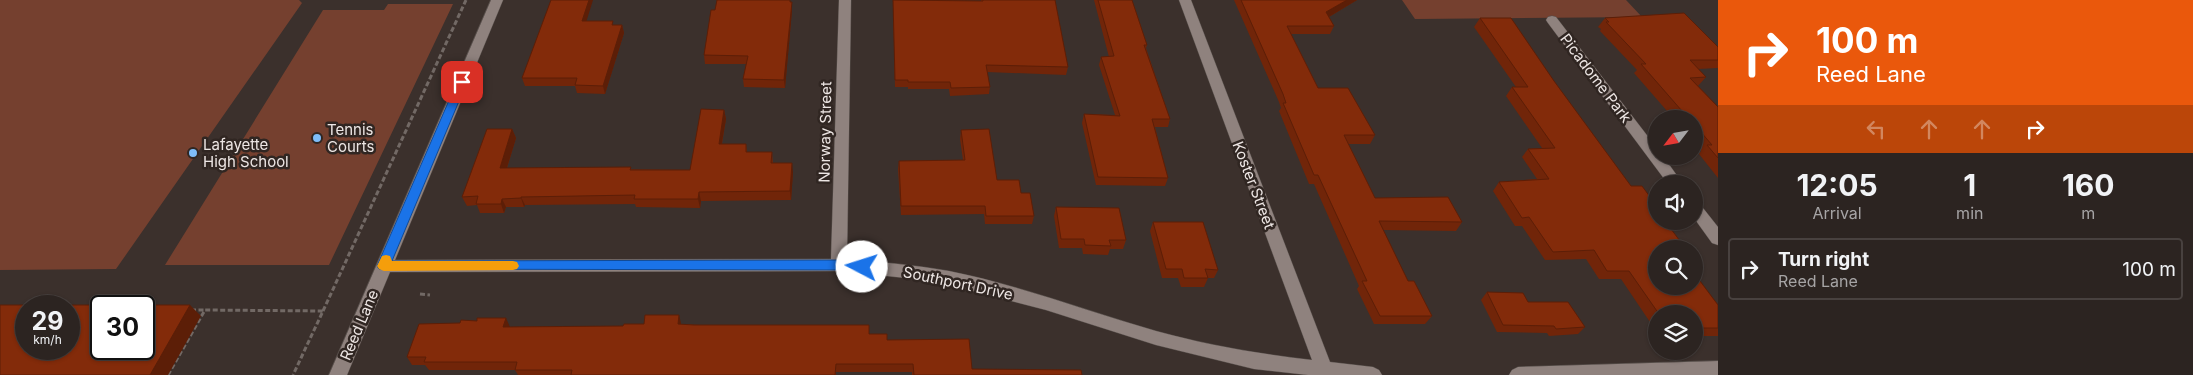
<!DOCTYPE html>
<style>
body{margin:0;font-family:Inter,sans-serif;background:#342c2a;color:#f1f3f6;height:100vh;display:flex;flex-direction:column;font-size:19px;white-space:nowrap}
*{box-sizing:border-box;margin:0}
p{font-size:16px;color:#a6a4a5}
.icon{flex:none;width:28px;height:28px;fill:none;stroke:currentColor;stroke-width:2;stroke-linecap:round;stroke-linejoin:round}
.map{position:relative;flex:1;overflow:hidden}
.side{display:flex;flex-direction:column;background:#2c2421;width:475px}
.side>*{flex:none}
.guide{background:#ea580c;color:#fff;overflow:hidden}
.needle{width:32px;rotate:239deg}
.tools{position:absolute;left:1648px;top:110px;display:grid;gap:10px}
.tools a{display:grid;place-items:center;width:55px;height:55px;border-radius:50%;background:#2c2421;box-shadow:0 1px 4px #0004,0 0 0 1px #48413f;font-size:25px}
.speed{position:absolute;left:15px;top:295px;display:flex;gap:10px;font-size:25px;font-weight:700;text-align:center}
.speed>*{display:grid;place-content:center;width:65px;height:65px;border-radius:50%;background:#2c2421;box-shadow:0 1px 4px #0004,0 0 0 1px #48413f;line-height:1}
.speed small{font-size:12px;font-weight:400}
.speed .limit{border:2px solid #111;border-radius:8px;background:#fff;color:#111}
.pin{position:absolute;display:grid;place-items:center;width:42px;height:42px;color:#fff;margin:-21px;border-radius:10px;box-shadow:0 2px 8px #0006}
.me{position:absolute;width:55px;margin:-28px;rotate:275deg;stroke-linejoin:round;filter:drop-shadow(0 0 4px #0008)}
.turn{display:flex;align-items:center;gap:18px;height:105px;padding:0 15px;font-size:22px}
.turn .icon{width:65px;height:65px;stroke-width:2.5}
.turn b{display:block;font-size:35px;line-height:42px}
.lanes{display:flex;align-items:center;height:48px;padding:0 15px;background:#0003;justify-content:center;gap:25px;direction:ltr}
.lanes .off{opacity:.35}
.eta{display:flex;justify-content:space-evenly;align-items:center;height:85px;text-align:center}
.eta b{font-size:30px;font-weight:700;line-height:35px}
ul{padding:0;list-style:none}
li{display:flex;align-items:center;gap:15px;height:62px;margin:0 10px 8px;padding:0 5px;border:2px solid #48413f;border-radius:5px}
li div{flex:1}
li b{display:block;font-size:19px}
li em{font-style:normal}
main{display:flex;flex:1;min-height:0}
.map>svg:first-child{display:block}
</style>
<main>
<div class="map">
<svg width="1718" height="375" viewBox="0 0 1718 375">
<rect width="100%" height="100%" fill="#3b302c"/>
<path fill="#75402f" d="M 0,0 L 299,0 L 302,3 L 116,269 L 0,270 Z
M 1402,0 L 1626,0 L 1642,17 L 1415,19 Z
M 388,4 L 453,4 L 329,265 L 165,265 L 323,10 L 384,10 Z"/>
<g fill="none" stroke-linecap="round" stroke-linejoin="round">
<g stroke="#564e4a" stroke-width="1">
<path id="street" d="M 491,0 L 503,0 L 395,260 L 831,259 L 839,0 L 851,0 L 847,259 C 881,262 915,265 949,271 C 1019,285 1087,311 1156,331 C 1207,345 1259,354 1312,360 L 1179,0 L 1191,0 L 1330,362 L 1373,367 L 1379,370 L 1382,375 L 1308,375 L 1254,369 L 1156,345 L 1046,310 L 950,285 L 906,278 L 839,271 L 390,272 L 347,375 L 329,375 Z
M 1552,16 L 1556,17 L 1656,147 L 1656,156 L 1663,156 L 1683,184 L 1668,184 L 1548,23 L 1546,20 L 1548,17 Z
M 1694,201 L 1699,203 L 1718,227 L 1718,245 L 1712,243 L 1694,218 Z
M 1718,361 L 1718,375 L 1509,375 L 1512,370 L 1518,367 Z"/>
</g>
<path stroke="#726965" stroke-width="3" stroke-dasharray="5 2.5" stroke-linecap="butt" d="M 420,294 L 430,295
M 191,310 L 205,310
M 323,311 L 466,0
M 168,375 L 205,310 L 323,311 L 293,375"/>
<use href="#street" fill="#8f827e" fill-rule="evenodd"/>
</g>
<path fill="#712509" d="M 893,0 L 981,1 L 981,0 L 1055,0 L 1068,67 L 1066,75 L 987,72 L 990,87 L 989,94 L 950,96 L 949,89 L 908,89 L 908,87 L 895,87 Z
M 1094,0 L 1132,0 L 1147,45 L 1146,48 L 1170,119 L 1168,127 L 1155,127 L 1168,178 L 1165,186 L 1096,185 L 1082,123 L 1084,114 L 1115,115 L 1099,65 L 1101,57 L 1109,57 Z
M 1234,0 L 1357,0 L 1329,17 L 1334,26 L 1330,34 L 1291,34 L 1318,88 L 1375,135 L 1370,144 L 1348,144 L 1375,198 L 1462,222 L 1456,231 L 1383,230 L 1408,281 L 1432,316 L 1425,324 L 1374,324 L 1357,289 L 1359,286 L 1314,184 L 1309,184 L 1279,111 L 1281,108 L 1279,102 Z
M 791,2 L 792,10 L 785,88 L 744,87 L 743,79 L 746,64 L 705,64 L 704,55 L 715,10 Z
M 1480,18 L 1694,286 L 1694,259 L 1703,271 L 1697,277 L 1718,305 L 1718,336 L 1694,336 L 1694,314 L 1656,314 L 1656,331 L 1621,279 L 1599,279 L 1586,259 L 1545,260 L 1522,226 L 1515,226 L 1493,191 L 1499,182 L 1537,179 L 1522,157 L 1528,149 L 1542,148 L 1506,96 L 1512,87 L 1516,87 L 1474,27 Z
M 1605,18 L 1718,47 L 1718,68 L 1698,69 L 1706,77 L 1698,86 L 1718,107 L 1718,178 L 1699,154 L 1701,151 L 1694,142 L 1694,119 L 1674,119 L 1634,73 L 1637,70 L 1600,31 L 1601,29 L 1598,27 Z
M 586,21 L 614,25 L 622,25 L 624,33 L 605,94 L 577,93 L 575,86 L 525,86 L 522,78 Z
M 724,110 L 726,119 L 722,144 L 746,144 L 747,152 L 772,152 L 773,163 L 793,172 L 791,200 L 701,201 L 700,208 L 636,207 L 635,204 L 525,205 L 524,207 L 506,207 L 504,213 L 480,213 L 477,205 L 467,206 L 462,197 L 512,129 L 516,138 L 507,168 L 690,170 Z
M 961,130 L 997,180 L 1021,193 L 1034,216 L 1032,224 L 985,224 L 984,214 L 901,215 L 898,169 L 899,161 L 963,160 L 960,139 Z
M 1056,207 L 1126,240 L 1123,249 L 1110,249 L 1108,255 L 1083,254 L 1082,248 L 1059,248 L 1054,216 Z
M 1153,222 L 1218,270 L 1214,278 L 1208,278 L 1204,287 L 1181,287 L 1178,278 L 1162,278 L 1150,231 Z
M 1487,292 L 1528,302 L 1585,327 L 1578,334 L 1549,336 L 1547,333 L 1497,332 L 1481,300 Z
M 644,324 L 681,324 L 869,334 L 972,369 L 1082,375 L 912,375 L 912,372 L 836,372 L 836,375 L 518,375 L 515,370 L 429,370 L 425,365 L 412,365 L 407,357 L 510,327 L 623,326 Z"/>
<path fill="#5c1e07" d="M 589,0 L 593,0 L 584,29 L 582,21 Z
M 1347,0 L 1357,0 L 1322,21 L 1326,12 Z
M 792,2 L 792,10 L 785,88 L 784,80 Z
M 622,25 L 624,33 L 605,94 L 603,86 Z
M 724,110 L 726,119 L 720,153 L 719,144 Z
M 512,129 L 516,138 L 504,177 L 500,168 Z
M 792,163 L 793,172 L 791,200 L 790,191 Z
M 699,192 L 701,201 L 700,208 L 698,199 Z
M 521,197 L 525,205 L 524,207 L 521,198 Z
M 502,199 L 506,207 L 504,213 L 501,204 Z
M 190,305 L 201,316 L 168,375 L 150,375 Z
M 679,315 L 681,323 L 680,332 L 678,324 Z
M 506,318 L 510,327 L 508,336 L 503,327 Z"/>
<path fill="#832b0a" stroke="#5c1e07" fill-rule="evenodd" d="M 551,0 L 589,0 L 582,21 L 613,21 L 612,25 L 622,25 L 603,86 L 575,85 L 577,78 L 522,78 Z
M 717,0 L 790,0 L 790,2 L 792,2 L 784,80 L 743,79 L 748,56 L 704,55 L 711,10 L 715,10 Z
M 893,0 L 983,1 L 983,0 L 1055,0 L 1068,67 L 986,65 L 990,87 L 951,88 L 950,82 L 908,82 L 908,80 L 895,80 Z
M 1098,0 L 1132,0 L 1147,45 L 1144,45 L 1170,119 L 1152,119 L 1168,178 L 1098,177 L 1084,114 L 1120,116 L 1101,57 L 1114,56 Z
M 1241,0 L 1347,0 L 1326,12 L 1334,26 L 1287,26 L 1318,88 L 1348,88 L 1375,135 L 1344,135 L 1375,198 L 1448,197 L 1462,222 L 1379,221 L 1408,281 L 1414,281 L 1432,316 L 1380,316 L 1362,281 L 1367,281 L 1318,175 L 1314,175 L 1283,103 L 1286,103 L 1283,94 Z
M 1684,13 L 1718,47 L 1718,60 L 1690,60 L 1706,77 L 1690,78 L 1718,107 L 1718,158 L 1707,145 L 1712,145 L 1694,124 L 1694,119 L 1689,119 L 1641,64 L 1646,64 L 1606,22 L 1609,22 L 1605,18 Z
M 1480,18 L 1511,18 L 1554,81 L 1631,186 L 1642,186 L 1656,205 L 1656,221 L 1665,221 L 1686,249 L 1656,249 L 1656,286 L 1694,286 L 1694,273 L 1718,305 L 1718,328 L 1694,328 L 1694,314 L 1659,314 L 1629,271 L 1607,271 L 1594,250 L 1553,252 L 1529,217 L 1522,218 L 1499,182 L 1549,179 L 1528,149 L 1555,148 L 1512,87 L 1528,87 Z
M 701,109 L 724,110 L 719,144 L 746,144 L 746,152 L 772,152 L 771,163 L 792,163 L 790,191 L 699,192 L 698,199 L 634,199 L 635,195 L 521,197 L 521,198 L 502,199 L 501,204 L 476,204 L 478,196 L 462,197 L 487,129 L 512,129 L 500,168 L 631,167 L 630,170 L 690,170 Z
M 989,129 L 997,180 L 1019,180 L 1021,193 L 1030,193 L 1034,216 L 986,216 L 985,206 L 901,206 L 899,161 L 965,160 L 961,130 Z
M 1056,207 L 1119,208 L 1126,240 L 1109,240 L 1111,246 L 1085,245 L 1084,239 L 1061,239 Z
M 1153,222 L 1203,222 L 1218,270 L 1205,269 L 1208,278 L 1184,278 L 1182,269 L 1166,269 Z
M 1694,259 L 1703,271 L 1694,271 Z
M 1487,292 L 1523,293 L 1528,302 L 1568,302 L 1585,327 L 1556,329 L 1554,326 L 1503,325 Z
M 0,305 L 190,305 L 150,375 L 0,375 ZM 26,306 L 69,306 L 69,349 L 26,349 ZM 101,306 L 144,306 L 144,349 L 101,349 Z
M 645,315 L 679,315 L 678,324 L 694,325 L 869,325 L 869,334 L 887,334 L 887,340 L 969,339 L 972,369 L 1081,370 L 1082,375 L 914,375 L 913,364 L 836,364 L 835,375 L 571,375 L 572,370 L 515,370 L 517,362 L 424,362 L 426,357 L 407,357 L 419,324 L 460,323 L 461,320 L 477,321 L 477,318 L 506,318 L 503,327 L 623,326 L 624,324 L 644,324 Z"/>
<path fill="#1a73e8" stroke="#114b97" d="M 462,78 L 467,82 L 392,261 L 839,260 L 866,264 L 868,267 L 866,271 L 862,272 L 839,270 L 379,269 L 377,266 L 457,82 Z"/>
<path fill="#f59e0b" d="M 386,255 L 390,256 L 392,261 L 513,261 L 517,262 L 519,266 L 517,269 L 513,270 L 384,271 L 379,269 L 377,266 L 382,256 Z"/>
<g fill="#7ebdf9" stroke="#302622" stroke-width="2">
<circle cx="317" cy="138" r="5"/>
<circle cx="193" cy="153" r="5"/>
</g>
<g text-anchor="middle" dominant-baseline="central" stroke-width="5" stroke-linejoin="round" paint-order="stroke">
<g font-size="15" fill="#ede6e4" stroke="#302622">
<text transform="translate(1596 78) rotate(53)">Picadome Park</text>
<text transform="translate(825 132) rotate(-89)">Norway Street</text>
<text transform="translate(1254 185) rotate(69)">Koster Street</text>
<text transform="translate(958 283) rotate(12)">Southport Drive</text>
<text transform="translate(359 325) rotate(-67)">Reed Lane</text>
</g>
<g font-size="15" fill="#ede6e4" stroke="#302622" text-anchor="start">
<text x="327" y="129">Tennis<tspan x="327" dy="17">Courts</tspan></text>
<text x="203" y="144">Lafayette<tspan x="203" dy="17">High School</tspan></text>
</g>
</g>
</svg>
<div class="tools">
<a><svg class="needle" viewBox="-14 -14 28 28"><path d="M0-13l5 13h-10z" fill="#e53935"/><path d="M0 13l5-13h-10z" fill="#a6a4a5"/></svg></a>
<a><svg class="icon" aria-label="sound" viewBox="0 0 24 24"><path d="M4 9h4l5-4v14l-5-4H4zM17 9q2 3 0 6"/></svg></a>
<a><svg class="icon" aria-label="search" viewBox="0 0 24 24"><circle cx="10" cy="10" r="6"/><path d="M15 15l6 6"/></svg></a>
<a><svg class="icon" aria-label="layers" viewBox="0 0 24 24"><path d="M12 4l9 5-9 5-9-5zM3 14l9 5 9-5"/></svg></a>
</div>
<div class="speed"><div>29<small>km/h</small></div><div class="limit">30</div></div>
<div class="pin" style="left:462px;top:82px;background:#d93025"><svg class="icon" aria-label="arrive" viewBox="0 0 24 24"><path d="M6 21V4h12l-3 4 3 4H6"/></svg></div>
<svg class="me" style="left:862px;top:267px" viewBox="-20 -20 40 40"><circle r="19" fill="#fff"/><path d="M0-13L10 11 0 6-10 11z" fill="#1a73e8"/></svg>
</div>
<section class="side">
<div class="guide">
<div class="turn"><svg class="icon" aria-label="right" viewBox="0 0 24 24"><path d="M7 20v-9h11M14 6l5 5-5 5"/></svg><div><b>100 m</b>Reed Lane</div></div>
<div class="lanes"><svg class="icon off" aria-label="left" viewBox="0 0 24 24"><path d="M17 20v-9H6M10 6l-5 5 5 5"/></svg><svg class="icon off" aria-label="ahead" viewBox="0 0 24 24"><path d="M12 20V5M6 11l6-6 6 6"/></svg><svg class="icon off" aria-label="ahead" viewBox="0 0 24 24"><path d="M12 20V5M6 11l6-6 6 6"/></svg><svg class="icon" aria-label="right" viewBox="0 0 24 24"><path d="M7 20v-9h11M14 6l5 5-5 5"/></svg></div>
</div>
<div class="eta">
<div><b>12:05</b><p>Arrival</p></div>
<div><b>1</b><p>min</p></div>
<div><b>160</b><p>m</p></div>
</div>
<ul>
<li><svg class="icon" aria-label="right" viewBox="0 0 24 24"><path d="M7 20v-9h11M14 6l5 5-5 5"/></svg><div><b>Turn right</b><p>Reed Lane</p></div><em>100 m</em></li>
</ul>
</section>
</main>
